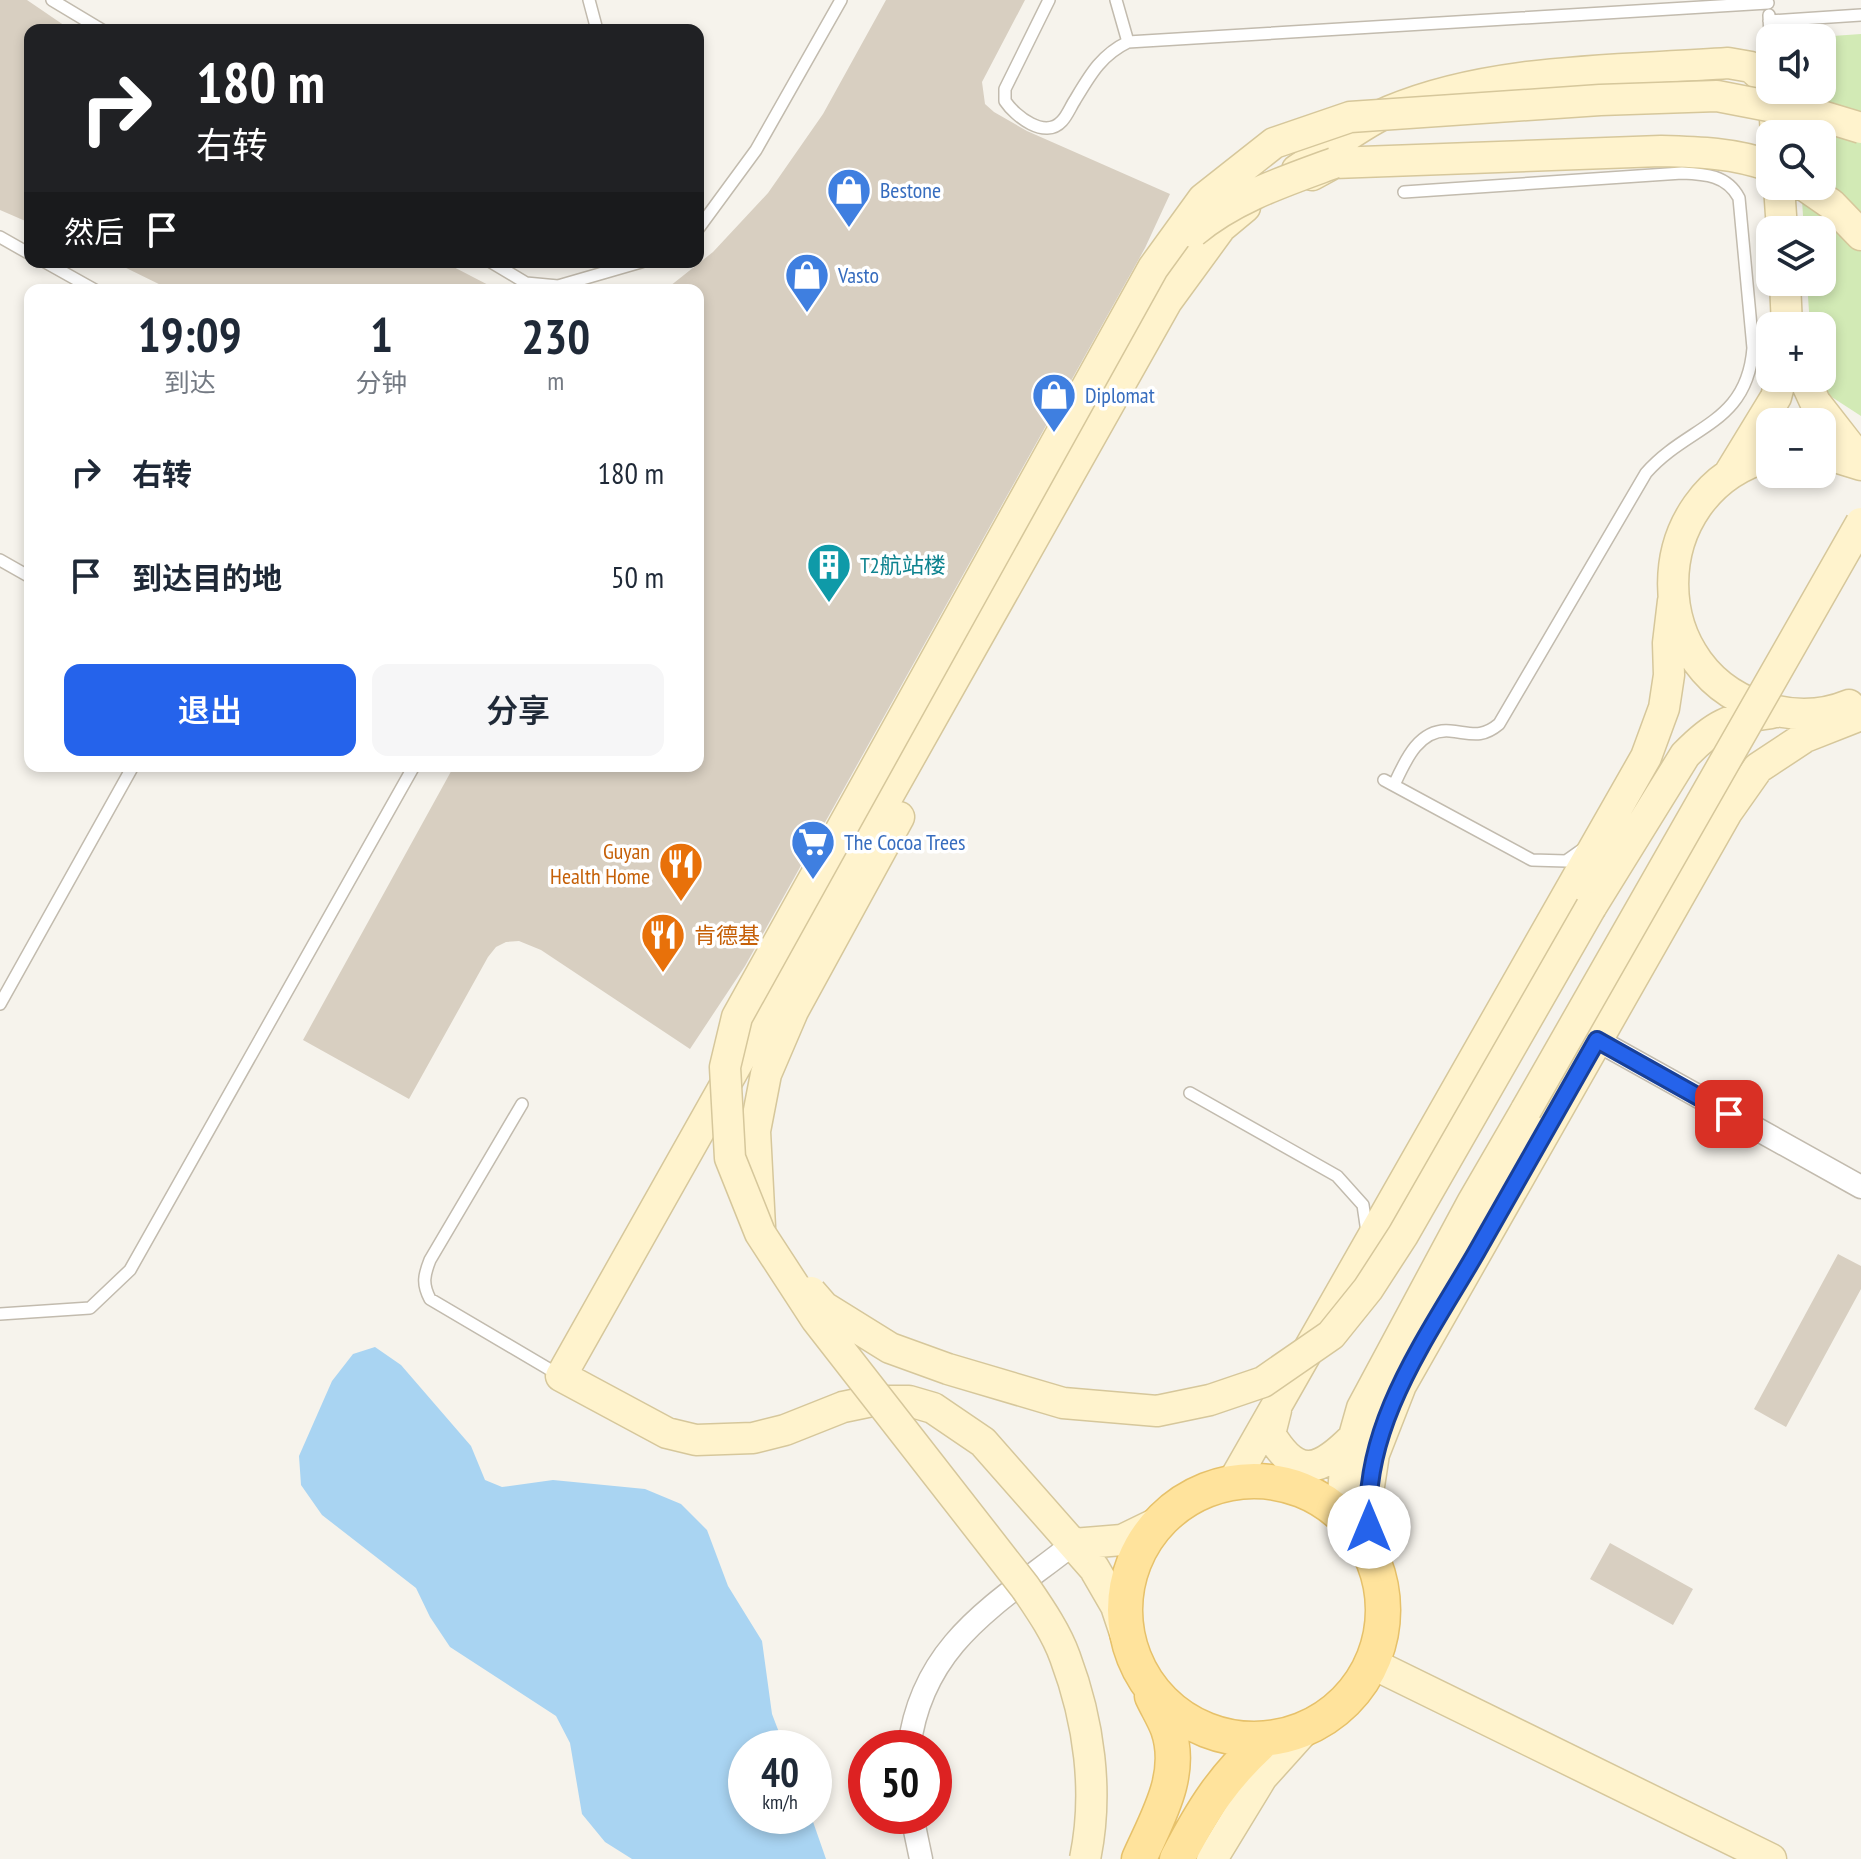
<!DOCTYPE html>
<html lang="zh">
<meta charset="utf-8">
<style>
body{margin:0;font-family:"PT Sans Narrow","Noto Sans SC",sans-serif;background:#f6f6f7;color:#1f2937;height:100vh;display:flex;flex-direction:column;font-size:30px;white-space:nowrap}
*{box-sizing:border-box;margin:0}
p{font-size:26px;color:#747a83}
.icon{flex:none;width:44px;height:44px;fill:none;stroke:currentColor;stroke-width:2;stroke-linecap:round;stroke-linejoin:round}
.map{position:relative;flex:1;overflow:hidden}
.details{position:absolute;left:24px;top:284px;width:680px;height:488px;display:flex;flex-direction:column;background:#fff;border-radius:16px;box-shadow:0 4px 12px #0003}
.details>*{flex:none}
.banner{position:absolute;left:24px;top:24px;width:680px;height:244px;border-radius:16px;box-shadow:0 4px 12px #0003;background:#202124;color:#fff;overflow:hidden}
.tools{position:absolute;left:1756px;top:24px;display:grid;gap:16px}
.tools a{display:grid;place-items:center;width:80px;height:80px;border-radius:16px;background:#fff;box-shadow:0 4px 12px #0003;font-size:40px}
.speed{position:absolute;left:728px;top:1730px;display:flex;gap:16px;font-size:40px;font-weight:700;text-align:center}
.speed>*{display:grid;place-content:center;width:104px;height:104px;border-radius:50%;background:#fff;box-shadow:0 4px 12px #0003;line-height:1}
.speed small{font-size:20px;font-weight:400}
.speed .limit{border:12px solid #d22;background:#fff;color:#111}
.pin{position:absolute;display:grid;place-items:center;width:68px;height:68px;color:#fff;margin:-34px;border-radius:16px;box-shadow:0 4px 12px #0006}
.me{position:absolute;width:88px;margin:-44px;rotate:0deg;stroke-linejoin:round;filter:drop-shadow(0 0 6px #0008)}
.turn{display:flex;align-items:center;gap:28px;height:168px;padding:0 40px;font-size:36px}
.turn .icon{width:104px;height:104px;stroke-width:2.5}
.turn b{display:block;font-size:56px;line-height:68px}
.then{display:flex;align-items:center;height:76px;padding:0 40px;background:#0003;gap:16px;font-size:30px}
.eta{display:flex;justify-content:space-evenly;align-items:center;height:136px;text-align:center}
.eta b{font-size:48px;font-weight:600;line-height:56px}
.action{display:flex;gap:16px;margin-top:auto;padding:16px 40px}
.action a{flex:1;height:92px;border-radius:16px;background:#2563eb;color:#fff;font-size:32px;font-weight:600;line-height:92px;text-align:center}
.action a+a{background:#f6f6f7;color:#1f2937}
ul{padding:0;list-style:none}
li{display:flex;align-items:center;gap:24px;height:104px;padding:0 40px}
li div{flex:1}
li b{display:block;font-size:30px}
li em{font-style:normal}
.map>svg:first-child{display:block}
</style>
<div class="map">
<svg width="1861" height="1859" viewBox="0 0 1861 1859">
<rect width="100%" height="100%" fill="#f6f3ec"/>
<path fill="#d2eab5" d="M 1861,34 L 1861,416 L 1824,392 L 1816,378 L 1822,378 L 1822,326 L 1810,326 L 1807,282 L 1822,282 L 1822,230 L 1804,230 L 1801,186 L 1822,186 L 1822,134 L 1798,134 L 1795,90 L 1822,90 L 1822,38 L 1804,38 Z"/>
<path fill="#a9d4f2" d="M 375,1347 L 401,1365 L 471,1446 L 485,1480 L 502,1487 L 553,1480 L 645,1489 L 681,1504 L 707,1530 L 728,1586 L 762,1641 L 772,1714 L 785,1748 L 746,1748 L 746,1816 L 811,1816 L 826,1859 L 632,1859 L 605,1842 L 582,1814 L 570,1743 L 556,1716 L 450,1647 L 430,1617 L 416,1588 L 322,1515 L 301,1485 L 299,1456 L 332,1381 L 353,1354 Z"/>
<path fill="#d8cfc1" d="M 0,0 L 27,0 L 71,30 L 30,30 L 30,223 L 0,210 Z
M 886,0 L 1025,0 L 982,82 L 985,104 L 994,112 L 1027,131 L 1170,194 L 1145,248 L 745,966 L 690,1049 L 541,950 L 519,941 L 506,942 L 496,947 L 488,957 L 409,1099 L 303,1040 L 454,766 L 698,766 L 698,290 L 665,290 L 713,252 L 768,193 L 823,114 Z
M 114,262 L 444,262 L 498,290 L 171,290 Z
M 1838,1254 L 1861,1266 L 1861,1289 L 1786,1427 L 1754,1409 Z
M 1610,1543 L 1693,1589 L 1673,1625 L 1590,1579 Z"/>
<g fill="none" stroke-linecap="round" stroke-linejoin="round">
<g stroke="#c2bbae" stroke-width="14">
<path id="lane" d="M 52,0 L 102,30
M 589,0 L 597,30
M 1049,0 L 1005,89 L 1005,101 C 1015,116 1045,140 1062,121 C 1067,116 1071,106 1075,100 C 1090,75 1101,55 1128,42 L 1768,3
M 1116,0 L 1128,42
M 1769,15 L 1770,38
M 1769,21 L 1861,15
M 698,229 L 756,150 L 841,0
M 0,237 L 30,254
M 45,262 L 95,290
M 491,262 L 526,283 L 558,286 L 641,262
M 0,560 L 30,577
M 1384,780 L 1532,860 L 1566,861 L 1583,849
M 1394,785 C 1405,761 1419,728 1450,731 C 1471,733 1481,739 1499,724 L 1646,473 C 1688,425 1747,425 1753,348 L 1739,198 C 1727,175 1705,174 1682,173 L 1404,192
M 0,1004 L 133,766
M 1190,1093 L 1337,1176 L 1363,1205 L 1367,1232
M 522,1104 L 430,1260 C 424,1275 422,1284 430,1299 L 559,1375
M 0,1314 L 90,1308 L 130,1270 L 414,766"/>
</g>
<g stroke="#c2bbae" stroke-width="25">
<path id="street" d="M 1597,1040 L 1861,1187
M 909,1748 C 922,1643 997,1604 1073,1544
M 912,1816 L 921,1859"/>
</g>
<g stroke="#d6c79b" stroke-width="33">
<path id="secondary" d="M 1773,90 L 1776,134
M 1297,170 C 1325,152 1360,124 1390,111 C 1492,68 1617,71 1728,63 L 1751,67 L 1770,84
M 1312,175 L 1334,163 L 1661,151 C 1698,152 1735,153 1770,166
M 1779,186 L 1782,230
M 1805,186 L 1831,204 L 1861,235
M 1785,282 L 1787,326
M 1804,378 L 1815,402 L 1861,461
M 1822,453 L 1861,465
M 1770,456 C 1641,491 1640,678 1772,710 C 1797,716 1825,715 1849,705
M 1729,474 L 1776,397 L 1781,378
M 1591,907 L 1685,755 C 1714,725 1729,718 1771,713
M 760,1227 L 755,1131 L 766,1074 L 793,1011 L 899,817
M 1276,1410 L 1270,1434 C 1298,1480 1319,1472 1353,1438
M 1233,1482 L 1646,757 L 1664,708 L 1669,675 L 1668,643 L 1673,601
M 1348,1521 L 1343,1494 L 1345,1468 L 1362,1408 L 1472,1203 L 1526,1110
M 1073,1544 L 1122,1540 L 1159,1522
M 1371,1554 L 1367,1499 L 1374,1454 L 1401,1385 L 1727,812 L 1758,768 L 1805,737 L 1861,715
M 1128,1642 L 1116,1606 L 1094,1568 L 983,1442 L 933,1408 L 909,1401 L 872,1401 L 843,1407 L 785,1430 L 753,1438 L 696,1440 L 667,1433 L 561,1376 L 1167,301 L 1221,227 L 1245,207
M 1371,1663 L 1771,1859
M 1212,1859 L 1262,1777 L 1307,1727"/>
</g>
<g stroke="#e6c16a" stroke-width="37">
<path id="primary" d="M1125 1610a129 129 0 1 1 258 0a129 129 0 1 1-258 0Z
M 1139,1859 C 1157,1818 1184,1775 1168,1729 C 1164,1718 1157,1707 1152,1696
M 1177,1859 C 1203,1809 1223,1777 1265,1739"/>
</g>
<use href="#lane" stroke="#fff" stroke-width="11"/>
<use href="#street" stroke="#fff" stroke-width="22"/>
<use href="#secondary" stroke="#fff3cd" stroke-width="30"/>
<use href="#primary" stroke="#ffe39c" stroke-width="34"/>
<g stroke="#d6c79b" stroke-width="33" stroke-linecap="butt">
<path id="secondary-bridge" d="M 1193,232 C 1233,198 1285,181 1334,163
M 1526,1110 L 1861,523
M 811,1292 L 824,1307 L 890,1348 L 948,1369 L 1063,1403 L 1157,1411 L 1210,1400 L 1263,1382 L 1331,1335 L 1368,1289 L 1403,1235 L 1591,907
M 1085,1859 C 1099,1792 1089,1721 1065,1657 C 1056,1632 1040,1609 1025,1587 L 816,1319 L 760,1233 L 730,1158 L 725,1067 L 737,1017 L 1153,268 L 1203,199 L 1274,143 L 1350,117 L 1600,100 L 1717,96 L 1825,117 L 1861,128"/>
</g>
<use href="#secondary-bridge" stroke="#fff3cd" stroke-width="30"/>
</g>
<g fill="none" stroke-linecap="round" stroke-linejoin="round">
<g stroke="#184099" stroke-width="20">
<path id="route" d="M 1369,1527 C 1361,1426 1428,1336 1476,1253 C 1516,1182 1557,1111 1597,1040 L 1729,1114"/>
</g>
<use href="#route" stroke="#2563eb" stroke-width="14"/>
</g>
<defs>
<g id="shop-pin" transform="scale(2.3)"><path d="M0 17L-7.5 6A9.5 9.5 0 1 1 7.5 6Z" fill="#3f7fe0" stroke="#fff"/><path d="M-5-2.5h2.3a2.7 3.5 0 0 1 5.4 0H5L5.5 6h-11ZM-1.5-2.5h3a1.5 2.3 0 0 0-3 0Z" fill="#fff"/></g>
<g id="building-pin" transform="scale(2.3)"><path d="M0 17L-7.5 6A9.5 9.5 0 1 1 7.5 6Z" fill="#0f9aa8" stroke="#fff"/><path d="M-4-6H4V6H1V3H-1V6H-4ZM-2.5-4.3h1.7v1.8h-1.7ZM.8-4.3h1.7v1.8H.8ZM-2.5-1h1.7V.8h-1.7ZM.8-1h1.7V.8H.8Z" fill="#fff"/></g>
<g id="supermarket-pin" transform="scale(2.3)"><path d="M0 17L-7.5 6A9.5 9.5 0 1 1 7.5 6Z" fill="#3f7fe0" stroke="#fff"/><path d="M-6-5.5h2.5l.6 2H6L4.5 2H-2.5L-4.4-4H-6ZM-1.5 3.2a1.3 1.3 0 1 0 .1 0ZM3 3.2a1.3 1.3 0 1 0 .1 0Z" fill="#fff"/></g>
<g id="restaurant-pin" transform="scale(2.3)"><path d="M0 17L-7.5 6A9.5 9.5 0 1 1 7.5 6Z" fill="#e8710a" stroke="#fff"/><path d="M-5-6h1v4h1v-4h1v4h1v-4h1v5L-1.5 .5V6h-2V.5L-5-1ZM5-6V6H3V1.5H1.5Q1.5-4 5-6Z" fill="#fff"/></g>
</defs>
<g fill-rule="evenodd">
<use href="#shop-pin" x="849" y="190"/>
<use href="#shop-pin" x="807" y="275"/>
<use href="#shop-pin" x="1054" y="395"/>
<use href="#building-pin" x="829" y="565"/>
<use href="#supermarket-pin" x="813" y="842"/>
<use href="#restaurant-pin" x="681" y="864"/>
<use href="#restaurant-pin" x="663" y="935"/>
</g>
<g text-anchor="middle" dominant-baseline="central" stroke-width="7" stroke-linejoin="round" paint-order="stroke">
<g font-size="22" fill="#366cbe" stroke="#fff" text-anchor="start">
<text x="880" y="190">Bestone</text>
<text x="838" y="275">Vasto</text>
<text x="1085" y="395">Diplomat</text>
<text x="844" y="842">The Cocoa Trees</text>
</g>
<g font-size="22" fill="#0d838f" stroke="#fff" text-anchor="start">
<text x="860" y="565">T2航站楼</text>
</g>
<g font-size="22" fill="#c56008" stroke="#fff" text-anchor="end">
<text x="650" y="851">Guyan<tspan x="650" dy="25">Health Home</tspan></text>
<text x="694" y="935" text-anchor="start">肯德基</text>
</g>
</g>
</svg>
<div class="tools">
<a><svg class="icon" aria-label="sound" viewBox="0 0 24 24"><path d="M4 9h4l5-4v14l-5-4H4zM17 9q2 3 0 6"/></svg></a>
<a><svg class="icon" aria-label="search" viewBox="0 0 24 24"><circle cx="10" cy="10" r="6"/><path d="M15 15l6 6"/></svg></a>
<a><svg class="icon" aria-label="layers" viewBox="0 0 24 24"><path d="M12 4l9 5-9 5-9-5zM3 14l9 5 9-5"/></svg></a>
<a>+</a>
<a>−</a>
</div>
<div class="speed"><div>40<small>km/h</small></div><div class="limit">50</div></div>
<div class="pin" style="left:1729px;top:1114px;background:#d93025"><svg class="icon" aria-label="arrive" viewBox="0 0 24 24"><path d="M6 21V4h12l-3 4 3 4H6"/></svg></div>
<svg class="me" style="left:1369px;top:1527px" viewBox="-20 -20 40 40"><circle r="19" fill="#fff"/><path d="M0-13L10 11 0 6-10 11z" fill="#2563eb"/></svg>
<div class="banner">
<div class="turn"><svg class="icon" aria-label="right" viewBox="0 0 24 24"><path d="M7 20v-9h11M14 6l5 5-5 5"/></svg><div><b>180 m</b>右转</div></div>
<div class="then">然后<svg class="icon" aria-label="arrive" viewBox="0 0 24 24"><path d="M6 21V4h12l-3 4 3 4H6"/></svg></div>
</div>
<section class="details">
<div class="eta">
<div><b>19:09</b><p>到达</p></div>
<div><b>1</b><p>分钟</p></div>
<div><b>230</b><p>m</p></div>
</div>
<ul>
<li><svg class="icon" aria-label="right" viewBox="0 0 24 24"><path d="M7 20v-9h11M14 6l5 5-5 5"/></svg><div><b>右转</b></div><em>180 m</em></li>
<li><svg class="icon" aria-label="arrive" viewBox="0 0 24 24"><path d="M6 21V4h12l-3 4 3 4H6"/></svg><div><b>到达目的地</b></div><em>50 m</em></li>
</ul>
<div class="action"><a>退出</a><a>分享</a></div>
</section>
</div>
